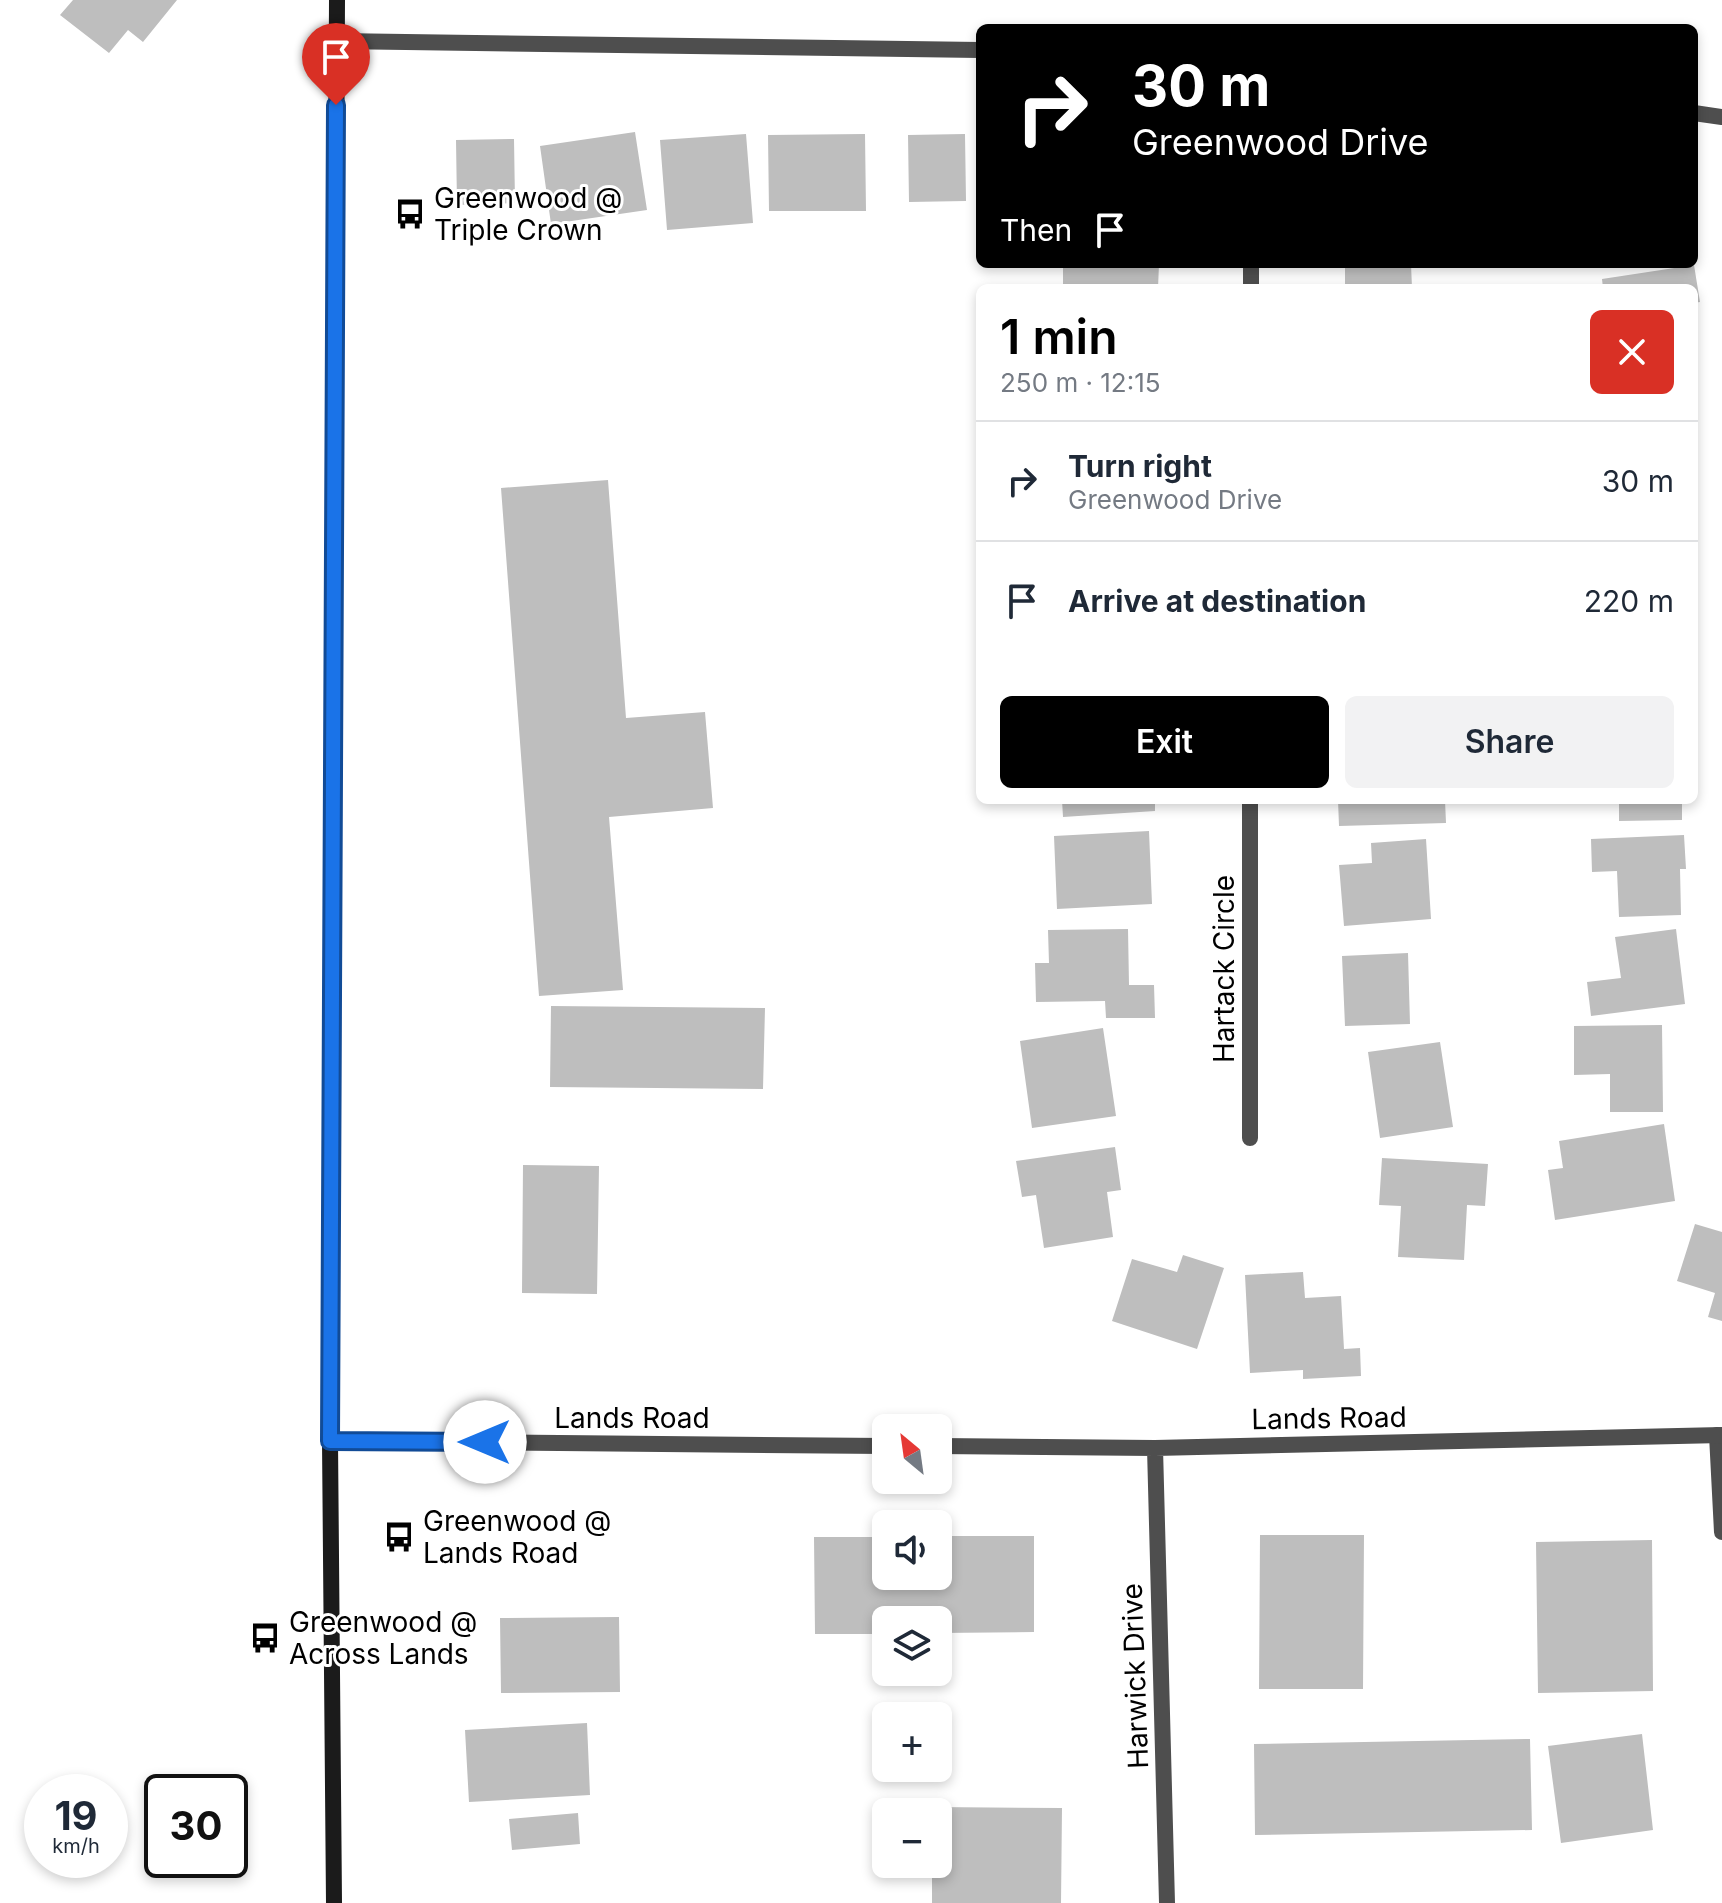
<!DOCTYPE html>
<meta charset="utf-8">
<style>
body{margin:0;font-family:Inter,sans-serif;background:#f2f2f3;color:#1f2937;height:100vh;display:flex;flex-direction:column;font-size:30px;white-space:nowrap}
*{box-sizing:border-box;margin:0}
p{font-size:26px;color:#747a83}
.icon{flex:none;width:44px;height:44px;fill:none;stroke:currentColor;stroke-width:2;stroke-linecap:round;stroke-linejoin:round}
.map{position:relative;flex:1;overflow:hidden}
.sheet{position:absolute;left:976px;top:284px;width:722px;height:520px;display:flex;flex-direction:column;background:#fff;border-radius:12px;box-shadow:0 4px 12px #0003}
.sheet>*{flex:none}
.banner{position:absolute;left:976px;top:24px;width:722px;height:244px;border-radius:12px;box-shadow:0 4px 12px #0003;background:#000;color:#fff;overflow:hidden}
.needle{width:52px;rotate:331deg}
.tools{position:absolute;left:872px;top:1414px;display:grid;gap:16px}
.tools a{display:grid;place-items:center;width:80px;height:80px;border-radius:12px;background:#fff;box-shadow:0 4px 12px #0003;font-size:40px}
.speed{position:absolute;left:24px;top:1774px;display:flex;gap:16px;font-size:40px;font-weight:700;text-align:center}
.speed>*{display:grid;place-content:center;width:104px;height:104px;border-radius:50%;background:#fff;box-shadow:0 4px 12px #0003;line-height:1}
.speed small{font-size:20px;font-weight:400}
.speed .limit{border:4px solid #111;border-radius:12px;background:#fff;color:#111}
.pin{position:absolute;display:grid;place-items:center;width:68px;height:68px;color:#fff;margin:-82px -34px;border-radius:50% 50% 50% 0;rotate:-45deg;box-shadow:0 0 8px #0007}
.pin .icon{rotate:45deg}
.me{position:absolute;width:88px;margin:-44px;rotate:270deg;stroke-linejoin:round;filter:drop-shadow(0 0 6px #0008)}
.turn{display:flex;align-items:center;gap:28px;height:168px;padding:0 24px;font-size:36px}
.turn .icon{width:104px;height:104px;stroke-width:2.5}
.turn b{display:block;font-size:56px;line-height:68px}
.then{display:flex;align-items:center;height:76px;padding:0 24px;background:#0003;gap:16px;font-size:30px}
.round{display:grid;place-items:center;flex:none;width:84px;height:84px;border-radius:12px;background:#f2f2f3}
.overview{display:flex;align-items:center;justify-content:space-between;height:136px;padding:0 24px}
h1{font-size:48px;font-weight:600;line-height:60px;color:#000}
.cta{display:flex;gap:16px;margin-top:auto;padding:16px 24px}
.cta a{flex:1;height:92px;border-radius:12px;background:#000;color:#fff;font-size:32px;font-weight:600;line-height:92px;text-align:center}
.cta a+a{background:#f2f2f3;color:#1f2937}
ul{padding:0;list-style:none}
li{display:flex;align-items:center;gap:24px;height:120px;padding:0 24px;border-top:2px solid #e0e1e3}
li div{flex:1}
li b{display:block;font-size:30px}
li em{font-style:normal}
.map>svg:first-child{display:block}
</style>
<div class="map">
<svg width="1722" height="1903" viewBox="0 0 1722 1903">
<rect width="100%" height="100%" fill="#fff"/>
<path fill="#bebebe" d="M 73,0 L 177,0 L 143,42 L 128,30 L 109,53 L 60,15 Z
M 635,132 L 647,210 L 551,224 L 540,146 Z
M 746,134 L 753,223 L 667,230 L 660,140 Z
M 865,134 L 866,211 L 769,211 L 768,135 Z
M 965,134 L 966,201 L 909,202 L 908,135 Z
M 514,139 L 515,203 L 457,205 L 456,140 Z
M 1063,264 L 1159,264 L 1158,288 L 1063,288 Z
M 1345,264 L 1411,264 L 1412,288 L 1345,288 Z
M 1694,265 L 1700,302 L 1694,303 L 1694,288 L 1603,288 L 1602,279 Z
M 608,480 L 626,718 L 705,712 L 713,808 L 609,817 L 623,990 L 539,996 L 501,488 Z
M 1062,800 L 1155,800 L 1155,811 L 1063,817 Z
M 1338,800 L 1445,800 L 1446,823 L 1339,826 Z
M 1619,800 L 1682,800 L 1682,820 L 1619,821 Z
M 1149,831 L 1152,904 L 1057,909 L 1054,836 Z
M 1684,835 L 1686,869 L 1680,869 L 1681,915 L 1619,917 L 1617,871 L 1592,872 L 1591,839 Z
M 1426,839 L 1431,919 L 1344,926 L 1339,865 L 1372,863 L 1371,843 Z
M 1128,929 L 1129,985 L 1154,985 L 1155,1018 L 1106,1018 L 1105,1001 L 1036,1002 L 1035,963 L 1049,963 L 1048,930 Z
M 1676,929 L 1685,1004 L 1591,1016 L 1587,982 L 1621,978 L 1615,937 Z
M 1408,953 L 1410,1024 L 1345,1026 L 1342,956 Z
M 551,1006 L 765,1008 L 763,1089 L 550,1087 Z
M 1662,1025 L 1663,1112 L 1610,1112 L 1610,1074 L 1574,1075 L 1574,1026 Z
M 1103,1028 L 1116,1116 L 1032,1128 L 1020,1041 Z
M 1440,1042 L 1453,1127 L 1380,1138 L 1368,1052 Z
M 1664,1124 L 1675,1201 L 1555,1220 L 1548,1170 L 1563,1168 L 1559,1141 Z
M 1115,1147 L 1121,1190 L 1107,1192 L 1113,1237 L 1044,1248 L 1036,1195 L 1022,1197 L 1016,1161 Z
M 1382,1158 L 1488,1164 L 1485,1206 L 1467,1205 L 1464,1260 L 1398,1257 L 1401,1206 L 1379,1205 Z
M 523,1165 L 599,1166 L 597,1294 L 522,1293 Z
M 1695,1224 L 1722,1232 L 1722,1321 L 1708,1317 L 1715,1293 L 1677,1281 Z
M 1183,1255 L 1224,1268 L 1197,1349 L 1112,1321 L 1132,1259 L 1177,1272 Z
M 1303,1272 L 1305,1298 L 1341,1296 L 1344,1349 L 1360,1348 L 1361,1376 L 1303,1379 L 1303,1370 L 1250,1373 L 1245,1275 Z
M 1260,1535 L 1364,1535 L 1363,1689 L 1259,1689 Z
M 938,1536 L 1034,1536 L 1034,1632 L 938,1633 L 938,1620 L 886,1620 L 886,1634 L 815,1634 L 814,1537 L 886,1537 L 886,1576 L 938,1576 Z
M 1652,1540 L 1653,1691 L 1538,1693 L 1536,1542 Z
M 619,1617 L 620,1692 L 501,1693 L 500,1618 Z
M 587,1723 L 590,1795 L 469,1802 L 465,1730 Z
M 1642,1734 L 1653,1830 L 1561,1843 L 1548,1746 Z
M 1530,1739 L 1532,1830 L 1255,1835 L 1254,1744 Z
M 933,1807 L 1062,1808 L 1061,1903 L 932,1903 L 932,1864 L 938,1864 L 938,1812 L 933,1812 Z
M 578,1813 L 580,1844 L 512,1850 L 509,1819 Z"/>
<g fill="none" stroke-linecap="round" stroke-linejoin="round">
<path stroke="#4e4e4e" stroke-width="16" d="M 1717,1435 L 1722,1532"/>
<path stroke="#4e4e4e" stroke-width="16" d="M 336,41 L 980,50
M 1694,113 L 1722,117
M 1251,288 L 1251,264
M 1250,1138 L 1250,800
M 330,1441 L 886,1446
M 938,1446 L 1155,1448 L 1722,1435
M 1155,1448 L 1167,1903"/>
<path stroke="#1b1b1b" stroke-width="16" d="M 334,1903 L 330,1441 L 337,0"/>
</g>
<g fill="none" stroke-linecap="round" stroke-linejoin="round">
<g stroke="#114b97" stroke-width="20">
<path id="route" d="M 336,105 L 330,1441 L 485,1442"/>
</g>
<use href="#route" stroke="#1a73e8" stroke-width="14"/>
</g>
<defs>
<g id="bus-bare" transform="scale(2.4)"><path d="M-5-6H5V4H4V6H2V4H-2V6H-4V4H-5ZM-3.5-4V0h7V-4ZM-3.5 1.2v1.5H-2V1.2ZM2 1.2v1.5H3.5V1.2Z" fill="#000" stroke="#fff" stroke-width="2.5" paint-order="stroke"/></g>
</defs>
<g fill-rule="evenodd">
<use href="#bus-bare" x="410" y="214"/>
<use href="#bus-bare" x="399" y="1537"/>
<use href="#bus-bare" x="265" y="1638"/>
</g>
<g text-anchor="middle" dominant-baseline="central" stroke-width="6" stroke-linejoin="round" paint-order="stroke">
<g font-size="28" fill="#000" stroke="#fff" text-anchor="start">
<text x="434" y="198">Greenwood @<tspan x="434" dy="32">Triple Crown</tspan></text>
<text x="423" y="1521">Greenwood @<tspan x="423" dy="32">Lands Road</tspan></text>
<text x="289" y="1622">Greenwood @<tspan x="289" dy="32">Across Lands</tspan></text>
</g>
<g font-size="28" fill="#000" stroke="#fff">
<text transform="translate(1224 969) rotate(-90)">Hartack Circle</text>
<text x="632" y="1418">Lands Road</text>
<text transform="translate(1329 1418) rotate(-1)">Lands Road</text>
<text transform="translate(1135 1676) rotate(-92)">Harwick Drive</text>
</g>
</g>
</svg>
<div class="tools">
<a><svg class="needle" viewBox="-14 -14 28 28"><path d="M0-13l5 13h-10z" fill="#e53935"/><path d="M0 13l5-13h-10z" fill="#747a83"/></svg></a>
<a><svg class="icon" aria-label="sound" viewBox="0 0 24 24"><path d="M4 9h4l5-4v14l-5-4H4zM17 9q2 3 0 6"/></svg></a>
<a><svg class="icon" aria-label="layers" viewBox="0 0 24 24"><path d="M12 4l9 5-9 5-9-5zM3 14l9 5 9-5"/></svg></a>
<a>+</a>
<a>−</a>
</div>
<div class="speed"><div>19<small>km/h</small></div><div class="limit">30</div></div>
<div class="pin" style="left:336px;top:105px;background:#d93025"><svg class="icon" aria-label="arrive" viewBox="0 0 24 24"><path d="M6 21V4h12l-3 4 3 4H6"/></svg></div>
<svg class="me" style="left:485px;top:1442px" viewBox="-20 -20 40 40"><circle r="19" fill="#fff"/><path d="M0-13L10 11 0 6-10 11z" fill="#1a73e8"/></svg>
<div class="banner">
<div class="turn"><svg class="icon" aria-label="right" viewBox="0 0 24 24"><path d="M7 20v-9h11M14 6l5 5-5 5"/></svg><div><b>30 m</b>Greenwood Drive</div></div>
<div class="then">Then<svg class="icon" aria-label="arrive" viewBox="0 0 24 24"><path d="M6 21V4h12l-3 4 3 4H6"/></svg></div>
</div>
<section class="sheet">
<div class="overview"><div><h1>1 min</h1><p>250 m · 12:15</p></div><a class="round" style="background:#d93025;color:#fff"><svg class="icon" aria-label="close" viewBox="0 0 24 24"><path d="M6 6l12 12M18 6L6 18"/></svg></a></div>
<ul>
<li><svg class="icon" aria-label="right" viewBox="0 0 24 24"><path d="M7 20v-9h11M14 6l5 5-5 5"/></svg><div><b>Turn right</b><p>Greenwood Drive</p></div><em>30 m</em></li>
<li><svg class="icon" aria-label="arrive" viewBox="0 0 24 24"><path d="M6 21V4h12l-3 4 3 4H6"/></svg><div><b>Arrive at destination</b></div><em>220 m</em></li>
</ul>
<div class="cta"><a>Exit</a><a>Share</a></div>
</section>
</div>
